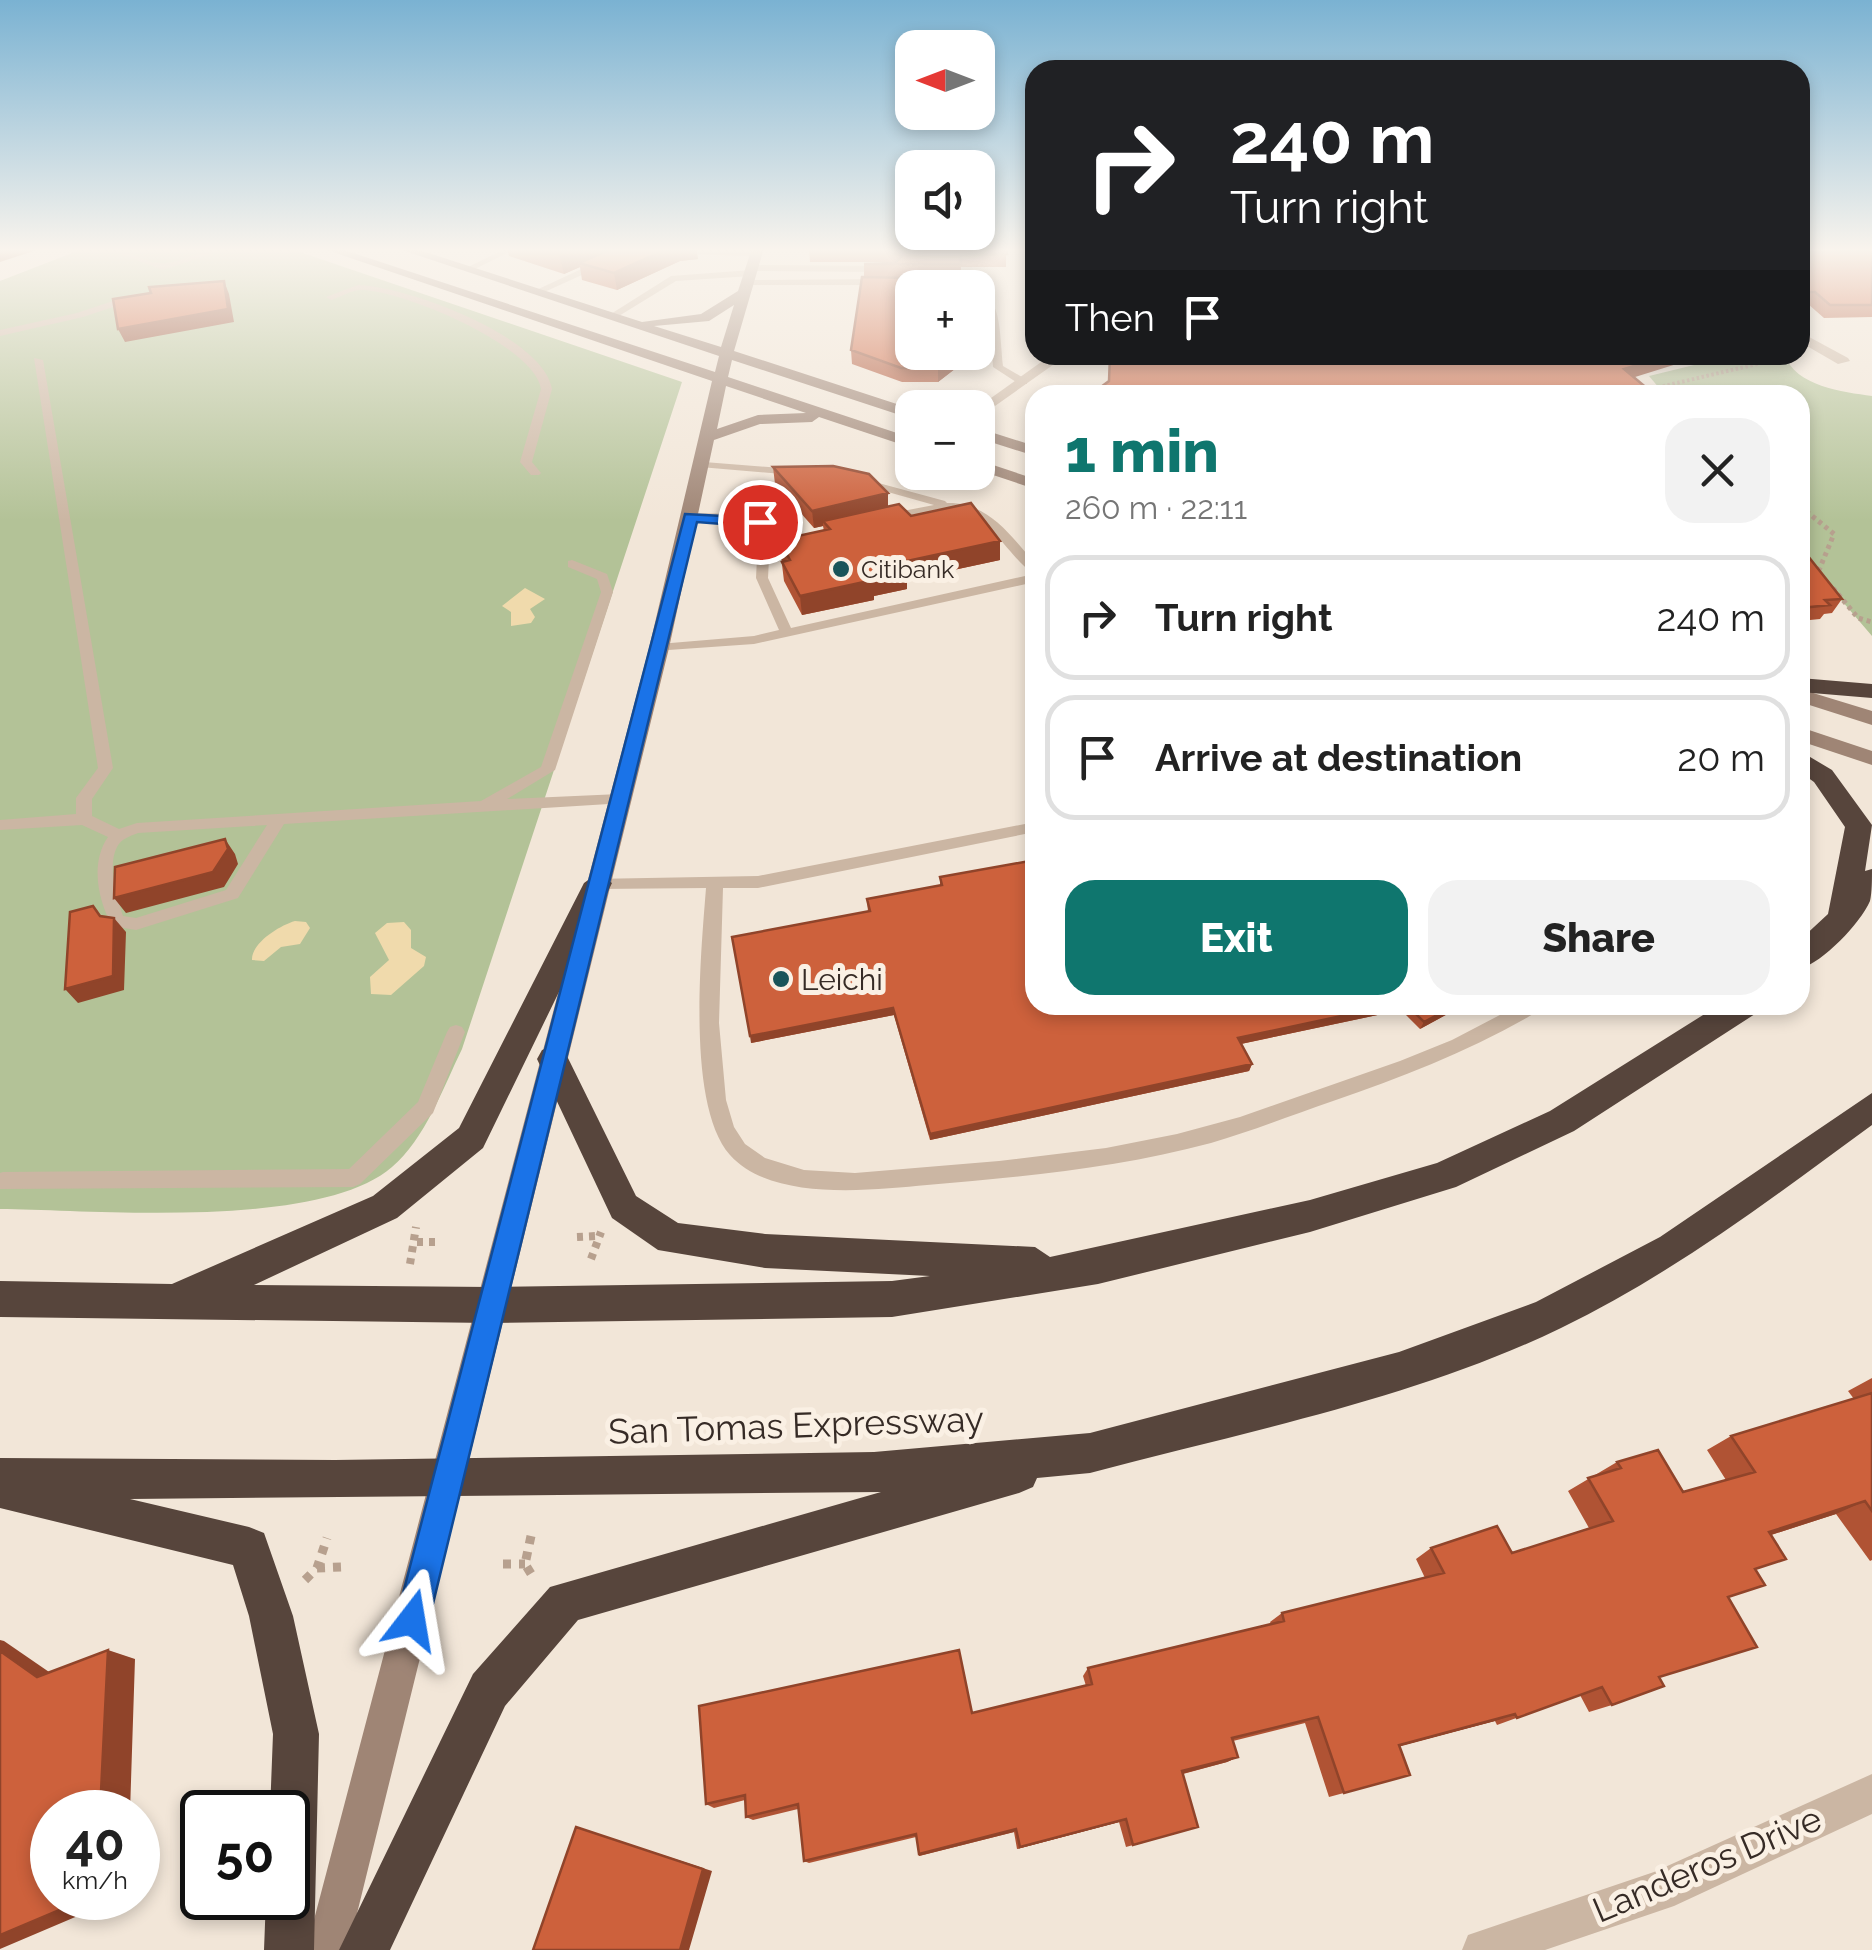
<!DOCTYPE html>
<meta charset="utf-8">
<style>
body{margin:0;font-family:Raleway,sans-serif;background:#f2f2f2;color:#222;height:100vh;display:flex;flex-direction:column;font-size:38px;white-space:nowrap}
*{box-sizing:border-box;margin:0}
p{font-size:32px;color:#767676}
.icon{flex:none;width:55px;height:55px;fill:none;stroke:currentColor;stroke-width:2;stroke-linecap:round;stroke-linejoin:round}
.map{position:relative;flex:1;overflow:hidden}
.side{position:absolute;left:1025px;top:385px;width:785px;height:630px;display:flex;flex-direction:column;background:#fff;border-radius:30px;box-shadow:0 5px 15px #0003}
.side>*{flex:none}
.top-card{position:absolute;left:1025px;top:60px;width:785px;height:305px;border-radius:30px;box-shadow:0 5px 15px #0003;background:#202124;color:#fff;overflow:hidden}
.needle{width:65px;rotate:270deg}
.buttons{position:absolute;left:895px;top:30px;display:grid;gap:20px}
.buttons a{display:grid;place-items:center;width:100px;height:100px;border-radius:20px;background:#fff;box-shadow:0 5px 15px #0003;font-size:50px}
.speed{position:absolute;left:30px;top:1790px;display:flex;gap:20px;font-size:50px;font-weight:700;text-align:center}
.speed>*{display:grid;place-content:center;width:130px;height:130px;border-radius:50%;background:#fff;box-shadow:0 5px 15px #0003;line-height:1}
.speed small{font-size:25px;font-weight:400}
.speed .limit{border:5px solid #111;border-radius:15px;background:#fff;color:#111}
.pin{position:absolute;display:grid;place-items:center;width:85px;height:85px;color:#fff;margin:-42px;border:5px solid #fff;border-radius:50%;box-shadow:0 2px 10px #0007}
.me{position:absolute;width:110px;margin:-55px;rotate:14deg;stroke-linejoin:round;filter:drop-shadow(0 0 8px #0008)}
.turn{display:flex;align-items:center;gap:35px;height:210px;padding:0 40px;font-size:45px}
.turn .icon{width:130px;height:130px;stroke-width:2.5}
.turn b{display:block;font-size:70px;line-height:85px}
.then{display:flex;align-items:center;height:95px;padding:0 40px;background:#0003;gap:20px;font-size:38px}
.round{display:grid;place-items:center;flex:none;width:105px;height:105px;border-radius:30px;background:#f2f2f2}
.head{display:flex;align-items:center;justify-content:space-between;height:170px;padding:0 40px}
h1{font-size:60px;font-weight:800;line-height:75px;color:#0f766e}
.primary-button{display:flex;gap:20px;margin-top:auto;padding:20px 40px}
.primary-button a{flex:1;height:115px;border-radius:30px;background:#0f766e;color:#fff;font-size:40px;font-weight:800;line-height:115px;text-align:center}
.primary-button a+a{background:#f2f2f2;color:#222}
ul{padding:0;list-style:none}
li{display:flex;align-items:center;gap:30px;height:125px;margin:0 20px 15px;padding:0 20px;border:5px solid #e0e0e0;border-radius:30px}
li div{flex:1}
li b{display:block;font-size:38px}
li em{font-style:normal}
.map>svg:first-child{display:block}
</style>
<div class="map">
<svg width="1872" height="1950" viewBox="0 0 1872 1950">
<rect width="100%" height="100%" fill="#f2e6d8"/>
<path fill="#b3c297" d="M 85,248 L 288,248 L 682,382 L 462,1049 C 443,1088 425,1139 392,1167 C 319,1230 96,1210 0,1209 L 0,281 Z
M 1735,355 L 1785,355 C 1795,386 1843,392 1872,396 L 1872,636 L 1800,552 L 1800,395 L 1665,395 L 1649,376 Z"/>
<path fill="#f0daac" d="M 525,588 L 545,599 L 530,609 L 535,617 L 531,623 L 511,626 L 511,612 L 502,606 Z
M 295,921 L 306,922 L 310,928 L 300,944 L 281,947 L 264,961 L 252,960 C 251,944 278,926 295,921 Z
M 404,922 L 411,930 L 411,948 L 426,957 L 424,966 L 391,995 L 371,994 L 370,977 L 389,960 L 375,933 L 387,923 Z"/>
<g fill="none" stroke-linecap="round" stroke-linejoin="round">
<path stroke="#b7a08e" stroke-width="4" stroke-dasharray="2.5 2.5" stroke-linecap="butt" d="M 1671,395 L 1664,386 L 1791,356"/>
<path stroke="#b7a08e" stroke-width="5" stroke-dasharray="4 4" stroke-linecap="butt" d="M 1800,506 L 1834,534 L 1819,570 L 1822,574
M 1833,588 L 1858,618 L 1872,622"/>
<path stroke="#b7a08e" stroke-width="8" stroke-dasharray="6 6" stroke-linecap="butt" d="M 577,1237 L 597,1236
M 417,1242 L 439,1242
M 591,1259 L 601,1232
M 410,1264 L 416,1227"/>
<path stroke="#b7a08e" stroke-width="9" stroke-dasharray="8 8" stroke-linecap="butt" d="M 531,1536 L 525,1564 L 533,1577
M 503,1564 L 525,1564
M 317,1568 L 341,1567
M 305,1580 L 317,1568 L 327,1538"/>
<path fill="#cbb6a3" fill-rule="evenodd" d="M 105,248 C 126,247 147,266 167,263 C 188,260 207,247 229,248 L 163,270 Z
M 507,248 L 517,248 L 471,271 L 464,269 Z
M 677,249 L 757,250 L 761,253 L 757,256 L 674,254 Z
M 603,259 L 606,264 L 540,294 L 532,292 Z
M 752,265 L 887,266 L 891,269 L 887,272 L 752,271 L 755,273 L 751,276 L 676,281 L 614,319 L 606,317 L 671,276 L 751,270 L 748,268 Z
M 939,279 C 1003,284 998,311 1003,366 L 1027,380 L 1027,384 L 1019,384 L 993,367 C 992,351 992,333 989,317 C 986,306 978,299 978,288 L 936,284 Z
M 748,280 L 883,279 L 888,282 L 883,285 L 745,285 Z
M 358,285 C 406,286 543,336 552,389 L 532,462 L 541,473 L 539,475 L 531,475 L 520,462 L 541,389 C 534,345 402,290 361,290 C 351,290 341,297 331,300 L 326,297 Z
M 134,294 L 139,297 L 137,299 L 83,317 L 0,336 L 0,330 L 77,313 Z
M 34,358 L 43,360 L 113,768 L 92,799 L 92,816 L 119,829 L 137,823 L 481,801 L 541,767 L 601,592 L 597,579 L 568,567 L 568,561 L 572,560 L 607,574 L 613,592 L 555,770 L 507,799 L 620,794 L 628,799 L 625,803 L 284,824 L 238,898 L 136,930 L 112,926 C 98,900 90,863 108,837 L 82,825 L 0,830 L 0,820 L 76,814 L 76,798 L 98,768 ZM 267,825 L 226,890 L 136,918 L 123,916 C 117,898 107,866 117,847 C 121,839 130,836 138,833 Z
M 704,462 L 794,469 L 800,472 L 794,475 L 700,467 L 700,463 Z
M 860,478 L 945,501 L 947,503 C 988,502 1010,535 1035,563 L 1035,582 L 754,644 L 654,651 L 652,648 L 659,644 L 754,636 L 779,630 L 756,578 L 757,558 L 770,544 L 744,523 L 686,520 L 686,514 L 690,513 C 726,514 754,511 780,540 L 806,535 L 806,541 L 781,547 L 769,559 L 768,578 L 791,628 L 1034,574 C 1003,553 990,508 946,511 C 924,512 903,521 882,521 L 882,515 L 934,505 L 856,483 L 856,479 Z
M 1035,822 L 1035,832 L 758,888 L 723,888 L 719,1023 L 726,1100 L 734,1127 L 745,1144 L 765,1158 L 804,1170 L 855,1173 L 999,1161 L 1106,1148 L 1177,1134 L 1240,1117 L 1400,1061 L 1452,1040 L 1519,1005 L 1543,1005 L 1540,1010 C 1475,1049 1405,1076 1333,1101 C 1292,1115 1252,1131 1211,1143 C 1118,1168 1022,1177 927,1185 C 871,1190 772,1202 730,1155 C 686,1105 701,953 706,888 L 598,889 L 590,883 L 592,879 L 758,876 Z
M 456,1025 L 462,1027 L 465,1032 L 433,1113 L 360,1184 L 353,1187 L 0,1189 L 0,1173 L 3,1172 L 349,1169 L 418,1102 L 447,1032 L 450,1027 Z"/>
<path fill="#cbb6a3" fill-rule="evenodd" d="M 1800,332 L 1848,358 L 1850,361 L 1838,364 L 1800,342 Z
M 1051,355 L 1067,355 L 978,418 L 977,408 Z
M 1872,1774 L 1872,1814 L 1674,1906 L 1545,1950 L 1462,1950 L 1468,1935 L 1654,1872 Z"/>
<path fill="#9f8575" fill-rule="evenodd" d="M 321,248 L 338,248 L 715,372 L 719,356 L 396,248 L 413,248 L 642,322 L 701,314 L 738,291 L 752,248 L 764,248 L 734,351 L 912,409 L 912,419 L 732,360 L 728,377 L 912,438 L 912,448 L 819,417 L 812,422 L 760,424 L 714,440 L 669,648 L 348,1950 L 306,1950 L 649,648 L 712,381 ZM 734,305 L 721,347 L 654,326 L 709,321 ZM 726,386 L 806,413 L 758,415 L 717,429 Z
M 978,428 L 1035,446 L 1035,456 L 978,438 Z
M 978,460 L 1035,479 L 1035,489 L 978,470 Z
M 1800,689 L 1872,711 L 1872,725 L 1800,702 Z
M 1800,727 L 1872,751 L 1872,765 L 1800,741 Z"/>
<path fill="#57453c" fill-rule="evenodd" d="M 1800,678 L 1872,684 L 1872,698 L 1800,692 Z
M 1800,751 L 1832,770 L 1872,825 L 1865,871 L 1872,869 C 1872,879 1872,893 1870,901 C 1860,924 1823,962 1800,969 L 1800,940 L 1828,914 L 1845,827 L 1814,782 L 1800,772 Z
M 598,873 L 612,883 L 483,1148 L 397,1218 L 254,1285 L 491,1287 L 892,1281 L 930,1276 L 765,1268 L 658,1250 L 612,1218 L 537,1059 L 542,1050 L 553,1046 L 564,1050 L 636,1196 L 678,1223 L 765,1234 L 1035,1247 L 1050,1257 L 1310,1200 L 1437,1163 L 1550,1111 L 1719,1005 L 1759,1005 L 1755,1014 L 1574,1131 L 1456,1187 L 1310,1232 L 1098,1284 L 892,1317 L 491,1323 L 0,1317 L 0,1281 L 172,1284 L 373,1196 L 459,1128 L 584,883 Z
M 1872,1093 L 1872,1125 C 1771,1199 1674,1273 1561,1328 C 1414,1399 1247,1431 1090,1473 L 1037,1478 L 1033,1487 L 1019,1493 L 578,1620 L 505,1706 L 390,1950 L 339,1950 L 473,1674 L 550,1587 L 881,1492 L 130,1499 L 249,1527 L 264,1533 L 293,1616 L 319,1734 L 314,1950 L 264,1950 L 266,1898 L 288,1898 L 288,1812 L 270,1812 L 273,1734 L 249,1616 L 233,1565 L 0,1508 L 0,1458 L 335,1460 L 874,1452 L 1090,1433 L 1399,1352 L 1536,1302 L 1660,1237 Z"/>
</g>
<path fill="#b05334" d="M 507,248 L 696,248 L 698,259 L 680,261 L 617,290 L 582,280 L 580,267 L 564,274 L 509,256 Z
M 1006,248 L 1006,267 L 961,267 L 961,277 L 864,277 L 864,264 L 895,262 L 810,262 L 809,249 Z
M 1800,248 L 1872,248 L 1805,248 L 1806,252 L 1872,251 L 1872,317 L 1824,318 L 1808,304 L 1800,304 Z
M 851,350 L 960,365 L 938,382 L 902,382 L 852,364 Z
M 773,467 L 888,506 L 1000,560 L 907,580 L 907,589 L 874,596 L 874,600 L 802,615 L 784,581 L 779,540 L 824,531 L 823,526 L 814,528 L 775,484 Z
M 1800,546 L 1842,599 L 1832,613 L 1824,614 L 1820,619 L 1800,621 Z
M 940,877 L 1035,1005 L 1464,1005 L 1420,1029 L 1401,1010 L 1241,1044 L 1252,1064 L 1249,1071 L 930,1140 L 894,1015 L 751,1043 L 868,912 L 867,899 L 940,886 Z
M 1872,1378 L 1872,1560 L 1870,1561 L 1836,1514 L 1771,1535 L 1756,1571 L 1729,1598 L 1659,1677 L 1612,1705 L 1589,1712 L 1580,1695 L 1497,1725 L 1495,1721 L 1399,1746 L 1410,1775 L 1329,1797 L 1305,1723 L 1233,1741 L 1238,1757 L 1227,1762 L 1183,1774 L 1198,1827 L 1126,1847 L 1119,1822 L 1017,1849 L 1014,1832 L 919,1856 L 916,1837 L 809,1863 L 804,1861 L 798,1809 L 753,1820 L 746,1817 L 745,1800 L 714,1808 L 706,1804 L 972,1713 L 1086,1686 L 1083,1676 L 1088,1668 L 1271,1624 L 1270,1622 L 1282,1613 L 1425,1578 L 1416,1559 L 1431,1548 L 1512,1553 L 1589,1528 L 1568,1491 L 1617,1462 L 1683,1492 L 1726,1480 L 1707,1450 L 1731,1436 L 1854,1399 L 1848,1391 Z"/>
<path fill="#90442a" d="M 0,248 L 43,248 L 0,262 Z
M 558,248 L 612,248 L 579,263 L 580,267 L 564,274 Z
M 669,248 L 696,248 L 698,259 L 680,261 L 617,290 L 614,273 Z
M 224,281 L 229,294 L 234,322 L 125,342 L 118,329 Z
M 959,352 L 961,352 L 960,365 L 938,382 L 938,368 Z
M 1670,355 L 1697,355 L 1696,358 L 1619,382 L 1624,369 Z
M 888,493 L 888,510 L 823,521 L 823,526 L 814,528 L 812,511 Z
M 1000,541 L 1000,560 L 907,580 L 907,589 L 874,596 L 874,600 L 802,615 L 800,596 L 871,577 L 902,562 Z
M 225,839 L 235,854 L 238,864 L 224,887 L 126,913 L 114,898 Z
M 114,918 L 126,932 L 124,990 L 78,1003 L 65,989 Z
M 1393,1005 L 1403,1005 L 1401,1010 L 1236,1045 L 1238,1038 Z
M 1456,1005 L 1464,1005 L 1420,1029 L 1424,1022 Z
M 893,1008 L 894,1015 L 751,1043 L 750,1036 Z
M 1252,1064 L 1249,1071 L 930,1140 L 930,1134 Z
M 1865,1501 L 1836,1514 L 1743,1544 L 1769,1532 Z
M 0,1640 L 4,1641 L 68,1685 L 37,1677 L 0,1651 Z
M 108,1650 L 135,1659 L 130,1812 L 100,1812 Z
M 1515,1714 L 1495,1721 L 1383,1751 L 1399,1745 Z
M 1238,1757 L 1227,1762 L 1174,1776 L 1182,1771 Z
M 1126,1819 L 1119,1822 L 1017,1849 L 1020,1847 Z
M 576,1827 L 712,1871 L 689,1950 L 680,1950 Z
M 1016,1829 L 1014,1832 L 919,1856 L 919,1854 Z
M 88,1898 L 120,1898 L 0,1949 L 0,1935 Z"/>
<path fill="#cd613c" stroke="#90442a" stroke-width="2.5" d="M 614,248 L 669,248 L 614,273 L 579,263 Z
M 809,248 L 1006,248 L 1007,254 L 961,254 L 961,264 L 864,264 L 895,263 L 902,256 L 895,249 Z
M 1800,248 L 1805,248 L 1806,252 L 1872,251 L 1872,305 L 1830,305 L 1815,292 L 1800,292 Z
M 862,277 L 961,279 L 961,288 L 912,288 L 912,352 L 959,352 L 938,368 L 901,368 L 851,350 Z
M 224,281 L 228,309 L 118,329 L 113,299 L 151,293 L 149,287 Z
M 1110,355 L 1316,355 L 1336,359 L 1413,355 L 1670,355 L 1624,369 L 1655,395 L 1090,395 L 1109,381 Z
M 833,466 L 869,474 L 888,493 L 812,511 L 773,467 Z
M 971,503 L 1000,541 L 902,562 L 907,570 L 871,577 L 873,580 L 800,596 L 782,562 L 790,560 L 779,540 L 830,529 L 823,521 L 899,504 L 911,516 Z
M 1800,546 L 1842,599 L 1825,600 L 1830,605 L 1800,608 Z
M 225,839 L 228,849 L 213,872 L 114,898 L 115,867 Z
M 1035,860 L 1035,1005 L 1393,1005 L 1238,1038 L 1252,1064 L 930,1134 L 893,1008 L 750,1036 L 732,937 L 870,911 L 867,899 L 942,885 L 940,877 Z
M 93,906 L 100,916 L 114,918 L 113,976 L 65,989 L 70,912 Z
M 1407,1005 L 1456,1005 L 1424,1022 Z
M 1872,1393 L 1872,1511 L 1865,1501 L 1769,1532 L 1786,1559 L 1755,1569 L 1765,1585 L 1728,1597 L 1757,1647 L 1659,1677 L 1664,1686 L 1612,1705 L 1602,1687 L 1517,1718 L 1515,1714 L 1399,1745 L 1410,1775 L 1344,1793 L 1318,1717 L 1232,1738 L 1238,1757 L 1182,1771 L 1198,1827 L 1133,1845 L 1126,1819 L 1020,1847 L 1016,1829 L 919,1854 L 916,1834 L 804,1861 L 798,1804 L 746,1817 L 745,1795 L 706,1804 L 699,1706 L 959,1650 L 972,1713 L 1092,1684 L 1088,1668 L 1284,1621 L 1282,1613 L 1444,1573 L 1431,1548 L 1497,1526 L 1512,1553 L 1613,1521 L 1588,1478 L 1621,1468 L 1617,1462 L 1658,1450 L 1683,1492 L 1755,1472 L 1731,1436 Z
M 108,1650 L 100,1812 L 52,1812 L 52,1898 L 88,1898 L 0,1935 L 0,1651 L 37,1677 Z
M 576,1827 L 703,1869 L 680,1950 L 533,1950 Z"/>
<linearGradient id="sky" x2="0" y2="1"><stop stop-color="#7ab2d2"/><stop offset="0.48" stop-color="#f9f4ed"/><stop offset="1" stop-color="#f9f4ed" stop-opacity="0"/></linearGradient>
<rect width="1872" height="521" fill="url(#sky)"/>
<path fill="#1a73e8" stroke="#114b97" stroke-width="2.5" d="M 685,514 L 760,518 L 768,522 L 760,527 L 697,522 L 429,1620 L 424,1632 L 412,1637 L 401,1632 L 396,1620 Z"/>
<g fill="#195459" stroke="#faf0e4" stroke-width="4">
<circle cx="841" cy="569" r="10"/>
<circle cx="781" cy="979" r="10"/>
</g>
<g text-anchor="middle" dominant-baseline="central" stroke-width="10" stroke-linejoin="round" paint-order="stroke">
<g font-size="25" fill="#362b26" stroke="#faf0e4" text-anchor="start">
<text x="861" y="569">Citibank</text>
</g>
<g font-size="30" fill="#362b26" stroke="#faf0e4" text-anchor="start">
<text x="801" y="979">Leichi</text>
</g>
<g font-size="35" fill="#362b26" stroke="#faf0e4">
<text transform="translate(796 1425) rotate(-2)">San Tomas Expressway</text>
<text transform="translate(1707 1864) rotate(-23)">Landeros Drive</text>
</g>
</g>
</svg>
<div class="buttons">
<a><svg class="needle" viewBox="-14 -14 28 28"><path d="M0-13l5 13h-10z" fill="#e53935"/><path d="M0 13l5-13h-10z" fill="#767676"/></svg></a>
<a><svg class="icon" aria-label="sound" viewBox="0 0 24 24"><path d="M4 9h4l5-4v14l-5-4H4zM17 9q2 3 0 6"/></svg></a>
<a>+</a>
<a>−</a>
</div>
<div class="speed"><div>40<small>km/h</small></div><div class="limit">50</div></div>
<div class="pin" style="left:760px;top:522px;background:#d93025"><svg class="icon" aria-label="arrive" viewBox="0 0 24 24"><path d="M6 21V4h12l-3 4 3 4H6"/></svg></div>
<svg class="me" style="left:412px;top:1620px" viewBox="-20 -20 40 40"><path d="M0-17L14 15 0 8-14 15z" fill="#1a73e8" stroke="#fff" stroke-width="4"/></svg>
<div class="top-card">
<div class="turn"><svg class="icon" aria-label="right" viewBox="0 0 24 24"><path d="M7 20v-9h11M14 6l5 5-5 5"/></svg><div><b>240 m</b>Turn right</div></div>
<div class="then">Then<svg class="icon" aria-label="arrive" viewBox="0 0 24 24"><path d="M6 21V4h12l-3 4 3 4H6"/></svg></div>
</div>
<section class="side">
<div class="head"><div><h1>1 min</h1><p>260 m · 22:11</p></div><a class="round"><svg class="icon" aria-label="close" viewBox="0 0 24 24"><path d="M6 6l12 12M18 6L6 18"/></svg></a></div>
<ul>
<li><svg class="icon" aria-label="right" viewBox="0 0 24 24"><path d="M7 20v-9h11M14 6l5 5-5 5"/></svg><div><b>Turn right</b></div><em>240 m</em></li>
<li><svg class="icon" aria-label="arrive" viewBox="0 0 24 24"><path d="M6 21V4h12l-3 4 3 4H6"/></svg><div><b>Arrive at destination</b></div><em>20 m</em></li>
</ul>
<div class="primary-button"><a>Exit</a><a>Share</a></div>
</section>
</div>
